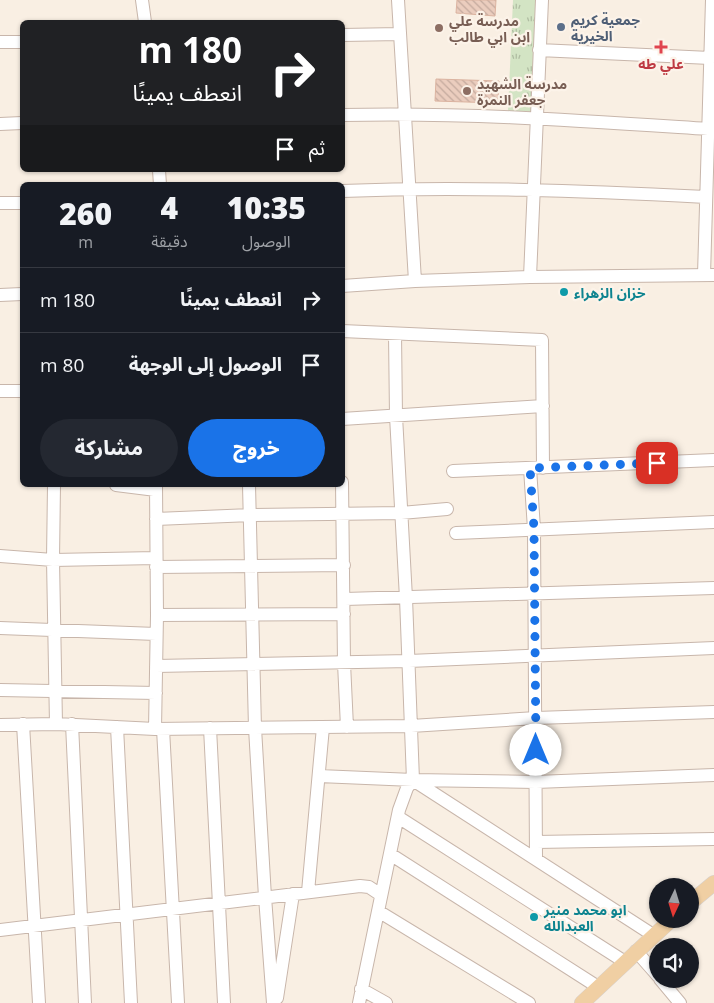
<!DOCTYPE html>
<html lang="ar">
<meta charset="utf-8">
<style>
body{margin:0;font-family:"Open Sans","Noto Sans Arabic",sans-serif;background:#242831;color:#f1f3f6;direction:rtl;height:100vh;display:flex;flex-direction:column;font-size:19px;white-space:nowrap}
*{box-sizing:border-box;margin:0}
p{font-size:16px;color:#9ea1a6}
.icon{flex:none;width:28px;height:28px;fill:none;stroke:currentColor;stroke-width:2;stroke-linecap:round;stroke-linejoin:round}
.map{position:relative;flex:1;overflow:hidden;direction:ltr}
.drawer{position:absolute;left:20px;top:182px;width:325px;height:305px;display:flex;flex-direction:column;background:#171b24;border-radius:8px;box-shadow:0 1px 4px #0004;direction:rtl}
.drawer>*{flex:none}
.top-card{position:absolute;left:20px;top:20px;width:325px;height:152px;border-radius:8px;box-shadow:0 1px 4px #0004;direction:rtl;background:#202124;color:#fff;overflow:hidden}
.needle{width:32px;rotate:184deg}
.controls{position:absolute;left:649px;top:878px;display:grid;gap:10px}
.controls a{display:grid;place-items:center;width:50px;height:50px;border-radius:50%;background:#171b24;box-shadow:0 1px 4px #0004;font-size:25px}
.pin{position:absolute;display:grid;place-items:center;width:42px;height:42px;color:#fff;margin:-21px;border-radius:10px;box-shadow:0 2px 8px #0006}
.me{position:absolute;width:55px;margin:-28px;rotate:0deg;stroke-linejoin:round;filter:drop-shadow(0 0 4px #0008)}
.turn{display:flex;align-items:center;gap:18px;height:105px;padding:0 20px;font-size:22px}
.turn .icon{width:65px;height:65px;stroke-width:2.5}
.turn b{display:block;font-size:35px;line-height:42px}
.then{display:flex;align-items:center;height:48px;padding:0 20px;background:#0003;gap:10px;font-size:19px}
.eta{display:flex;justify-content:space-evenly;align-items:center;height:85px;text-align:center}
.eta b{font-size:30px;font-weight:800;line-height:35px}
.cta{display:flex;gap:10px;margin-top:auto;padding:10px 20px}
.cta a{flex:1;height:58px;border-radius:30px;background:#1a73e8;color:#fff;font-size:20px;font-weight:800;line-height:58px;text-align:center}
.cta a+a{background:#242831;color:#f1f3f6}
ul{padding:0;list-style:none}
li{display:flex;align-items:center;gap:15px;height:65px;padding:0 20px;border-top:1px solid #363941}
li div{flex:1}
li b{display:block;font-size:19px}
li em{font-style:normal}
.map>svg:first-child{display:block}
</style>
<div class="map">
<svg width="714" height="1003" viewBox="0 0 714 1003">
<defs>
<pattern id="park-tufts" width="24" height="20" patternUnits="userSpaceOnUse" patternTransform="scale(1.25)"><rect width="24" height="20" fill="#d3e4c4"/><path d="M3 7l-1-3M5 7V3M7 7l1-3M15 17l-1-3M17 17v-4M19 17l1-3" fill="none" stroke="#afbca1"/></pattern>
<pattern id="building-back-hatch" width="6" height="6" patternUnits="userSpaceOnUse" patternTransform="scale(1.25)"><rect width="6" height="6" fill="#ebcdbe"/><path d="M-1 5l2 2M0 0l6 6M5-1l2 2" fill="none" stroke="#c3a99d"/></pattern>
</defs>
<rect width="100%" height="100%" fill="#f9efe3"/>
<path fill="url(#park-tufts)" d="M 513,0 L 538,0 L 534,112 L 508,111 Z"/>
<path fill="url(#building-back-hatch)" stroke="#dbb3a0" d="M 457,0 L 496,0 L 495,16 L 456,13 Z
M 436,79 L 499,81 L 498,103 L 435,101 Z"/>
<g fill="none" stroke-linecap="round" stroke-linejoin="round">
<g stroke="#c8b6ab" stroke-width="14">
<path id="minor" d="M 142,0 L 145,22
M 398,0 L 415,281
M 342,35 L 400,34
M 0,42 L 22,42
M 539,50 L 710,58
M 342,115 C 465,112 586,121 708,129
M 0,124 L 22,123
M 159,170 L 160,185
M 342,191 C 464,186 585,191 706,197
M 0,203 L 22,203
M 704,275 L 712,0
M 530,277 L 542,0
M 342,286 L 415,281 L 530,277 L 714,275
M 0,295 L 22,294
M 342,331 L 542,340 L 543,468
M 395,334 L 396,416 L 406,598 L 413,780 L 653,935
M 0,391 L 22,391
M 342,419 L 543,406
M 530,468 L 534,529 L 536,858
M 453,471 L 714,460
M 342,482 L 344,663 L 347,727
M 54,485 L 53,560 L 56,724
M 116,485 L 156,490
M 249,485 L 255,728 L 265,897 L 273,1003
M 156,519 L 251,515 L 401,513 L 447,509
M 456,533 L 714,522
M 0,556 L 53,560 L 156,558
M 156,567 L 344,565
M 345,599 L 714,588
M 157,615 L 344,614
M 0,628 L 156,634
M 156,666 L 409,661 L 714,648
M 0,690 L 156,693
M 23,724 L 39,1003
M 72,724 L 85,1003
M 0,725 L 56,724 L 155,729 L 411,726 L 536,718 L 714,712
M 117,727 L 131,1003
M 210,728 L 224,1003
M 155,729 L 157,615 L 156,485
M 163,729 L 178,1003
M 319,776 L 413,780 L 536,782 L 714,775
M 398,817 L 625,962
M 536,842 L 714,839
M 390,854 L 598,987
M 308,892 L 323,727
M 378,911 L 529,1003
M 0,930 L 360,886 L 369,887 L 381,895
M 636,951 L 658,976
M 660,979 L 680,1003
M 361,989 L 386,1003
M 277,998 L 293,894
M 359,1003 L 399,810 L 407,788 L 413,780"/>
</g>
<g stroke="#d6d0cd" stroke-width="16">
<path id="major" d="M 690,903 L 714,883
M 582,1003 L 672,919"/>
</g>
<use href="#minor" stroke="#fff" stroke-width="12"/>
<use href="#major" stroke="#f0cfa3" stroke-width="15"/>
</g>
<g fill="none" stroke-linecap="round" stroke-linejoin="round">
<path stroke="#1a73e8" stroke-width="9" stroke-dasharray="0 16.2" d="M 536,750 L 534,529 L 530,468 L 657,463"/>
</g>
<circle fill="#5c6f8a" stroke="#fcf3e9" stroke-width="2" cx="561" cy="27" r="5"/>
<g fill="#8d6e63" stroke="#fcf3e9" stroke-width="2">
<circle cx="439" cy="28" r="5"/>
<circle cx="467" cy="91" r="5"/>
</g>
<path fill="#e0444e" stroke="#fcf3e9" stroke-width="2" d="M658.5 39.5h5v5h5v5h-5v5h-5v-5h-5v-5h5z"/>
<g fill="#0f9aa8" stroke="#fcf3e9" stroke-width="2">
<circle cx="564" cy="292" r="5"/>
<circle cx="534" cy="917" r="5"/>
</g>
<g text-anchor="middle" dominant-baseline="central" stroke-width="4.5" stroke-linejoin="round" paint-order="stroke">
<g font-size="14" font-weight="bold" fill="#4e5e75" stroke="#fcf3e9" text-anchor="start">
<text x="571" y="19">جمعية كريم<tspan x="571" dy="16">الخيرية</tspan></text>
</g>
<g font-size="14" font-weight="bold" fill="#785e54" stroke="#fcf3e9" text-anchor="start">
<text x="449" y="20">مدرسة علي<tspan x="449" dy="16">ابن ابي طالب</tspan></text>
<text x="477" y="83">مدرسة الشهيد<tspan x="477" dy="16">جعفر النمرة</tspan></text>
</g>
<g font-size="14" font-weight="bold" fill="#be3a42" stroke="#fcf3e9">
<text x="661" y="63">علي طه</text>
</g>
<g font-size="14" font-weight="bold" fill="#0d838f" stroke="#fcf3e9" text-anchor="start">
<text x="574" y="292">خزان الزهراء</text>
<text x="544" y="909">ابو محمد منير<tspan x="544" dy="16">العبدالله</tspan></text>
</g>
</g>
</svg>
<div class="controls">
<a><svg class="needle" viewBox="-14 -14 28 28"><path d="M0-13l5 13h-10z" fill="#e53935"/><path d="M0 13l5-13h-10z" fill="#9ea1a6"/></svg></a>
<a><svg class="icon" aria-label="sound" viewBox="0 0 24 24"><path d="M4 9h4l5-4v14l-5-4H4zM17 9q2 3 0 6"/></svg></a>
</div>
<div class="pin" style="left:657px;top:463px;background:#d93025"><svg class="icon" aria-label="arrive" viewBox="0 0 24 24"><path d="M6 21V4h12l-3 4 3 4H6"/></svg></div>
<svg class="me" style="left:536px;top:750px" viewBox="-20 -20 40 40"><circle r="19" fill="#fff"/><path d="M0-13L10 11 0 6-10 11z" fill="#1a73e8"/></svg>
<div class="top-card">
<div class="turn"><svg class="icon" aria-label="right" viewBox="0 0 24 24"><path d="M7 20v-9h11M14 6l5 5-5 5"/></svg><div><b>180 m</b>انعطف يمينًا</div></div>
<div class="then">ثم<svg class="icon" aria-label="arrive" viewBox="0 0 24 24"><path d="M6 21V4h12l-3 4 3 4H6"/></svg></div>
</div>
<section class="drawer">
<div class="eta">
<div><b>10:35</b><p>الوصول</p></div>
<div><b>4</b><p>دقيقة</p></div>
<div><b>260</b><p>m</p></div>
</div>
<ul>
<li><svg class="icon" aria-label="right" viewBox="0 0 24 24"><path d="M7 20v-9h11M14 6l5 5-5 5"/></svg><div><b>انعطف يمينًا</b></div><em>180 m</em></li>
<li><svg class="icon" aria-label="arrive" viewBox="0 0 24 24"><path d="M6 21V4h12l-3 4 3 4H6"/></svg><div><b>الوصول إلى الوجهة</b></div><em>80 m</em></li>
</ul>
<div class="cta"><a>خروج</a><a>مشاركة</a></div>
</section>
</div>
